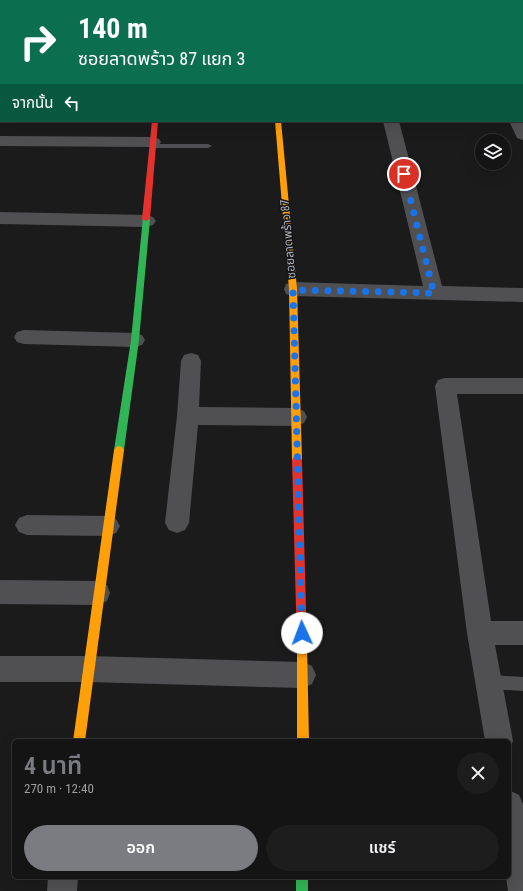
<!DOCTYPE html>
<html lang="th">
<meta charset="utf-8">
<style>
body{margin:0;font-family:"Roboto Condensed","Noto Sans Thai",sans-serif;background:#1d1d1d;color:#f1f3f6;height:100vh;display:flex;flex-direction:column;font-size:15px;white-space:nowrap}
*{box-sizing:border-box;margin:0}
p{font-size:13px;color:#9d9ea0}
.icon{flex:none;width:22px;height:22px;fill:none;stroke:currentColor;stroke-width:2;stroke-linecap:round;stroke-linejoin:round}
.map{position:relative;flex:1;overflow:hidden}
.details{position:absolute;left:12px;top:739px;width:499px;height:140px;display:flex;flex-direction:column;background:#141414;border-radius:6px;box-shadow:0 4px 16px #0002,0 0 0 1px #333334}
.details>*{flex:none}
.guide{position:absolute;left:0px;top:0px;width:523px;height:122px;box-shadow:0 4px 16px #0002,0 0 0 1px #333334;background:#0b6e4f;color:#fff;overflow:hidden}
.controls{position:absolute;left:475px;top:134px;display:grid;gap:8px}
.controls a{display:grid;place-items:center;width:36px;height:36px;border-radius:50%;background:#141414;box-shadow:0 4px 16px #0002,0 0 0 1px #333334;font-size:20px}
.pin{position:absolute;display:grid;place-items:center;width:34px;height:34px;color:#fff;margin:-17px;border:2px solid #fff;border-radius:50%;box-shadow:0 1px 4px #0007}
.me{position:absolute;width:44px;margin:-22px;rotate:358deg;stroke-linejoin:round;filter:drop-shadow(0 0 3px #0008)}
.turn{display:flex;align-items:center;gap:14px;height:84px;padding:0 12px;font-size:18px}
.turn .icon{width:52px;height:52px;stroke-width:2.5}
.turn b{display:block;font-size:28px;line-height:34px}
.then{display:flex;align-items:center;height:38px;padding:0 12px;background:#0003;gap:8px;font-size:15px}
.round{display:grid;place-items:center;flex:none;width:42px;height:42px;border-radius:21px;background:#1d1d1d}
.overview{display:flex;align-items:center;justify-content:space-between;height:68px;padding:0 12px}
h1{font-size:24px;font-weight:600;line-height:30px;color:#7b7c82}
.button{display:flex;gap:8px;margin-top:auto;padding:8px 12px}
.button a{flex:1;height:46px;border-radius:24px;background:#7b7c82;color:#fff;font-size:16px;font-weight:600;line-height:46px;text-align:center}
.button a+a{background:#1d1d1d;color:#f1f3f6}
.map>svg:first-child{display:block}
</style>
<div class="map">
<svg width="523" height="891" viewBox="0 0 523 891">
<rect width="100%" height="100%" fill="#1b1b1b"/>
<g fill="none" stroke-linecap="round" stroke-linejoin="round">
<path fill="#505053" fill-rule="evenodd" d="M 150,144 L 208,144 L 212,146 L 208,148 L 153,148 L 149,146 Z
M 489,675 L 523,677 L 523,691 L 489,689 L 484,687 L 482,682 L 484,677 Z"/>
<path fill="#505053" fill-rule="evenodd" d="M 51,0 L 65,0 L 65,1 L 51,1 Z
M 153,0 L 167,0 L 167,1 L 153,1 Z
M 522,24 L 523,24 L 523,32 L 522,32 Z
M 0,72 L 1,72 L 1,80 L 0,80 Z
M 523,118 L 523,140 L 517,138 L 509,121 L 522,121 Z
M 383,121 L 399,121 L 442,286 L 523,288 L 523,302 L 293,296 L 286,294 L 284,289 L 286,284 L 293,282 L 423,286 Z
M 0,136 L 153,137 L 159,139 L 161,142 L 159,145 L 153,147 L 0,146 Z
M 0,212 L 147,215 L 153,217 L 156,221 L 153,225 L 147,227 L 0,224 Z
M 24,330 L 135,333 L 142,335 L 145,340 L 142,345 L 135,347 L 24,344 L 17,342 L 14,337 L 17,332 Z
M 191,353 L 198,355 L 201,361 L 199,407 L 296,408 L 304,411 L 307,417 L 304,423 L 296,426 L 198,425 L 189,523 L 185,530 L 177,533 L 169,530 L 165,523 L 177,416 L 181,361 L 184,355 Z
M 445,378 L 523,378 L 523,394 L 457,394 L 491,621 L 523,621 L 523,645 L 495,645 L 513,741 L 509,750 L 509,741 L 485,741 L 467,633 L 435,386 L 438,380 Z
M 27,515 L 108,516 L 116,519 L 120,526 L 116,533 L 108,536 L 27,535 L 19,532 L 15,525 L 19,518 Z
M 0,580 L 98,581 L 107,585 L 110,593 L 107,601 L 98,605 L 0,604 Z
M 0,656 L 88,656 L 303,662 L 312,666 L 316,675 L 312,684 L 303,688 L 88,682 L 0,682 Z
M 509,790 L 519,795 L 523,804 L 523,891 L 508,891 L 506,877 L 509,877 Z
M 48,877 L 78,877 L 77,891 L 47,891 Z"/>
<path fill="#30b455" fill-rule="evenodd" d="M 262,0 L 268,0 L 268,1 L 262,1 Z
M 143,217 L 149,217 L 150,219 L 139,340 L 124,450 L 122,453 L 116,453 L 114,450 L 131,340 Z
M 296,877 L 308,877 L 308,891 L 296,891 Z"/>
<path fill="#ff9f0a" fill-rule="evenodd" d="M 275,121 L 281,121 L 297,289 L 302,460 L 300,463 L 294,463 L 292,460 L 289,289 Z
M 119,446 L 122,447 L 124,450 L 85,741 L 73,741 L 114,450 L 116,447 Z
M 302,641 L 306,642 L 307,646 L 309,741 L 297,741 L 297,646 L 298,642 Z"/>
<path fill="#e5322d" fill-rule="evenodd" d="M 152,121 L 158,121 L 150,219 L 146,221 L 142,219 Z
M 297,456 L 300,457 L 302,460 L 307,646 L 306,650 L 302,651 L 298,650 L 297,646 L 292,460 L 294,457 Z"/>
</g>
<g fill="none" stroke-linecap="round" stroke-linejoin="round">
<path stroke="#1a73e8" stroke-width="7" stroke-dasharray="0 12.6" d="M 302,633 L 293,290 L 434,293 L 404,174"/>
</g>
<g text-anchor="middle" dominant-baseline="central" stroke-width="3" stroke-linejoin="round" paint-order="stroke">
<g font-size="12" fill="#aeb1ba" stroke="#151517">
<text transform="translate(288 239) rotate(-95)">ซอยลาดพร้าว 87</text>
</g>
</g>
</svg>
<div class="controls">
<a><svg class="icon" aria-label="layers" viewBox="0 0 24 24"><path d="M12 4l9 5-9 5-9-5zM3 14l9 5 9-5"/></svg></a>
</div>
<div class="pin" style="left:404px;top:174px;background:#d93025"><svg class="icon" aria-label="arrive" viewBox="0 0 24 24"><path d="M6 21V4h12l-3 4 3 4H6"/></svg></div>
<svg class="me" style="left:302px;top:633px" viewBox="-20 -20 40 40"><circle r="19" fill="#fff"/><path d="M0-13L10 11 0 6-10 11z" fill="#1a73e8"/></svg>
<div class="guide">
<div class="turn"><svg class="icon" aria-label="right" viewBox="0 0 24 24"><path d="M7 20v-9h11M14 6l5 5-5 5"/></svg><div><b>140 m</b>ซอยลาดพร้าว 87 แยก 3</div></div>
<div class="then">จากนั้น<svg class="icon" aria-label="left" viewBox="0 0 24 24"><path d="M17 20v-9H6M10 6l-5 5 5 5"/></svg></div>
</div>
<section class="details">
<div class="overview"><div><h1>4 นาที</h1><p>270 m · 12:40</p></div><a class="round"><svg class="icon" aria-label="close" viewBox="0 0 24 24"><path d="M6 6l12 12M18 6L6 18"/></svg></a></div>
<div class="button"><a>ออก</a><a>แชร์</a></div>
</section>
</div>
